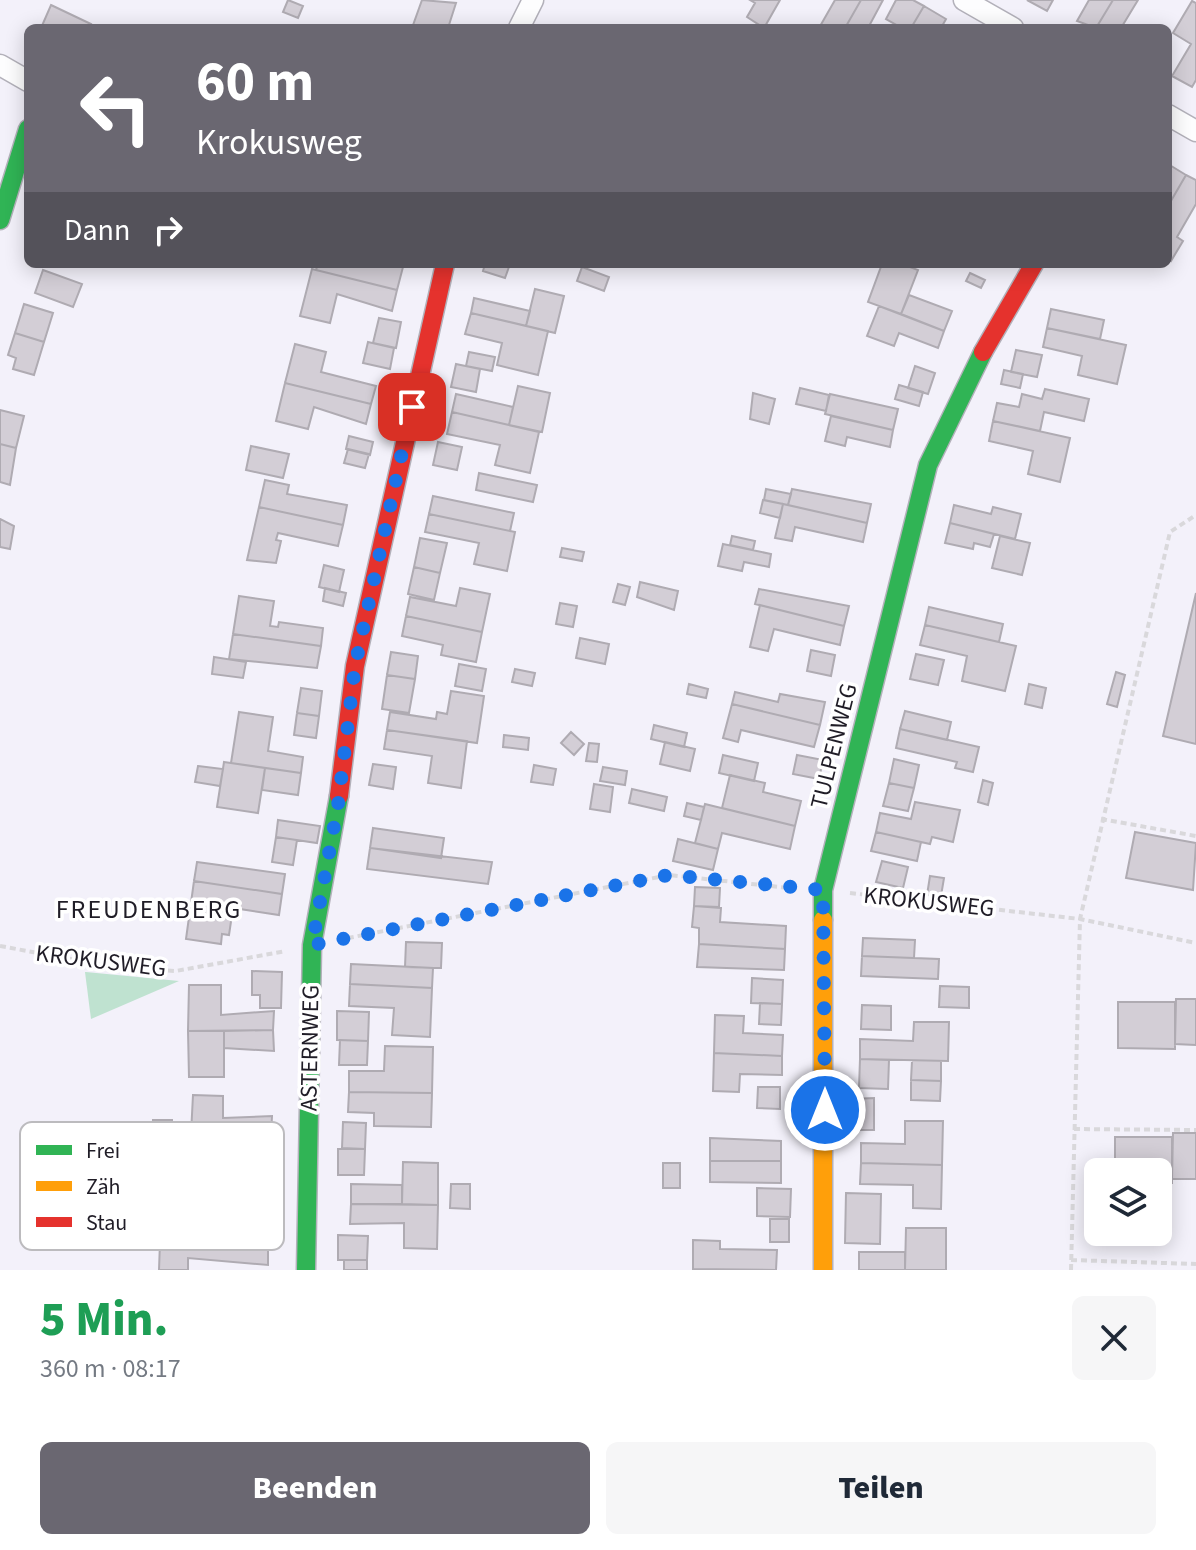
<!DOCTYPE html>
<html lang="de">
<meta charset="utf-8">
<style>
body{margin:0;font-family:"Source Sans 3",sans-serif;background:#f6f6f7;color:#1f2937;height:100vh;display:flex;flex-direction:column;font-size:30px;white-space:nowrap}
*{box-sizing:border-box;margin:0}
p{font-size:26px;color:#747a83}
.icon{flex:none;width:44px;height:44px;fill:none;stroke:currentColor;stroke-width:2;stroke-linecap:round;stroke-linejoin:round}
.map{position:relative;height:1270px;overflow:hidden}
.drawer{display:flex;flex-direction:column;background:#fff;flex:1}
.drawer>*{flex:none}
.banner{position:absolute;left:24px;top:24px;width:1148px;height:244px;border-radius:12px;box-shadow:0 4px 20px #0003;background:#6a6771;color:#fff;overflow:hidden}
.tools{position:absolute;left:1084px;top:1158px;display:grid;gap:16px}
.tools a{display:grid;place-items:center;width:88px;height:88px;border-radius:12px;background:#fff;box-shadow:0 4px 20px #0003;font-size:40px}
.pin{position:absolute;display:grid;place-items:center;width:68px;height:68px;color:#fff;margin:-34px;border-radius:16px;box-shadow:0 4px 12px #0006}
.me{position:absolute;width:88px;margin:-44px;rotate:0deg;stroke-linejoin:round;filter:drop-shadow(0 0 6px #0008)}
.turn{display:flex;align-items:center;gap:28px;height:168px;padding:0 40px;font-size:36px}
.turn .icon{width:104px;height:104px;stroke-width:2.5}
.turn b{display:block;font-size:56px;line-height:68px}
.then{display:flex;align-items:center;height:76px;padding:0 40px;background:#0003;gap:16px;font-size:30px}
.round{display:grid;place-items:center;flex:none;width:84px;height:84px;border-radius:12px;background:#f6f6f7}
.headline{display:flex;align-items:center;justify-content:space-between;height:136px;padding:0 40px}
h1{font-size:48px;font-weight:800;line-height:60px;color:#1e9e55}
.action{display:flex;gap:16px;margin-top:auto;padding:16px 40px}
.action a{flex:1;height:92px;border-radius:12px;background:#6a6771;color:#fff;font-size:32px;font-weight:800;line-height:92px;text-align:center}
.action a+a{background:#f6f6f7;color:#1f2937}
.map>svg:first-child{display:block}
</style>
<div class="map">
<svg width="1196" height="1270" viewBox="0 0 1196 1270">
<rect width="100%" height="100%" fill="#f3f1fa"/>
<path fill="#bfe2d0" d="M 85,972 L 86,972 L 179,981 L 91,1019 Z"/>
<path fill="#d3ced6" stroke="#afabb2" stroke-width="2" d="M 288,0 L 303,6 L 298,18 L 283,12 Z
M 422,0 L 456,3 L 448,28 L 412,28 Z
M 750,0 L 780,0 L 764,28 L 747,17 L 755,3 Z
M 835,0 L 861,0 L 845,28 L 819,28 Z
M 861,0 L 883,0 L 868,28 L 845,28 Z
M 896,0 L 913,0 L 924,6 L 911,28 L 902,28 L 886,19 Z
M 1027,0 L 1053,0 L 1047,11 Z
M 1089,0 L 1113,0 L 1096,28 L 1077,21 Z
M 1113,0 L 1138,0 L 1121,28 L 1096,28 Z
M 1192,1 L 1196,3 L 1196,80 L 1192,87 L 1172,76 L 1191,44 L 1173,33 Z
M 51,5 L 91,24 L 89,28 L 41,28 Z
M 924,6 L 946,19 L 941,28 L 911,28 Z
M 1168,164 L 1186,175 L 1168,206 Z
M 1186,175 L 1196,180 L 1196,204 L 1177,237 L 1183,241 L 1171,261 L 1168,259 L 1168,206 Z
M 318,264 L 392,264 L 403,267 L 397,290 L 316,270 Z
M 485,264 L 510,264 L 505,278 L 483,271 Z
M 882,264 L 902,264 L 918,270 L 901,314 L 868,302 Z
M 582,267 L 609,277 L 604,291 L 577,281 Z
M 312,269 L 397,290 L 392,311 L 337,294 L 330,323 L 300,316 Z
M 43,270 L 82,284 L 73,307 L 35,293 Z
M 970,273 L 985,280 L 981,288 L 966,281 Z
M 535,289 L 564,296 L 555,333 L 526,326 Z
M 909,295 L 952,311 L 944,331 L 901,314 Z
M 474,298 L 530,311 L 526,326 L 471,313 Z
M 24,304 L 53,313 L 44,342 L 15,333 Z
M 879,306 L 944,331 L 938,348 L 899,333 L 894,346 L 867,336 Z
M 1051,309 L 1104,320 L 1100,339 L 1047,328 Z
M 471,313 L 548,331 L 538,375 L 497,365 L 502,343 L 465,334 Z
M 379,318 L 401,322 L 396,348 L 373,343 Z
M 1047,328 L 1126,345 L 1117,384 L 1078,375 L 1082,356 L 1043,347 Z
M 15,333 L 44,342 L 34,375 L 13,369 L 16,358 L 8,355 Z
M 368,342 L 394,348 L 390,369 L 363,363 Z
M 295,344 L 326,352 L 321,372 L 376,386 L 371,404 L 285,383 Z
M 1016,350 L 1042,355 L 1037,377 L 1011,372 Z
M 469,352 L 495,357 L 492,371 L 466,366 Z
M 456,364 L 480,369 L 476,392 L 451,387 Z
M 915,366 L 935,373 L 928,394 L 908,388 Z
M 1004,370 L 1023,374 L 1020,388 L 1001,384 Z
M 285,383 L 371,404 L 366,424 L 314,407 L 308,429 L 276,421 Z
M 899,385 L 923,392 L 919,406 L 895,399 Z
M 518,386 L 550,393 L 542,432 L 509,425 Z
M 800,388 L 829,395 L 826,411 L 796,404 Z
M 1045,389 L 1089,399 L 1084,421 L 1044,412 L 1040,431 L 993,421 L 997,403 L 1019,407 L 1022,394 L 1042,399 Z
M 753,393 L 775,399 L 769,424 L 750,419 Z
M 456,394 L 513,407 L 509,425 L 452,412 Z
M 830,394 L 898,409 L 893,430 L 825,414 Z
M 0,410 L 24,416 L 16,448 L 0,444 Z
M 452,412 L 539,432 L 530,473 L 495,465 L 500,445 L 447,434 Z
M 831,416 L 893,430 L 890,447 L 847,437 L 845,446 L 825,441 Z
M 993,421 L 1070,438 L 1060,482 L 1028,474 L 1033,451 L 989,441 Z
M 349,436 L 373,442 L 370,455 L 346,449 Z
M 438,442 L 462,447 L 457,470 L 433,465 Z
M 0,444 L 16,448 L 10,485 L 0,482 Z
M 251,446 L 289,454 L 283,478 L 246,470 Z
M 348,449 L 369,454 L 365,468 L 344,463 Z
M 479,473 L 537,485 L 533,502 L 476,490 Z
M 265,480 L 289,485 L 287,494 L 347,505 L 343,525 L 259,507 Z
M 766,489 L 791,494 L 788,505 L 764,500 Z
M 792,489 L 871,504 L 867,523 L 788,505 Z
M 433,496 L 514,513 L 510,531 L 429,514 Z
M 763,500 L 783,504 L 780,518 L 760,513 Z
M 783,504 L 867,523 L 863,542 L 795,527 L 792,541 L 775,538 Z
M 954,505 L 991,514 L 993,507 L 1021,514 L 1015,539 L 950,523 Z
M 259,507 L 343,525 L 338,546 L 278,533 L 276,540 L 281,541 L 276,563 L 247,560 Z
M 429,514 L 515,532 L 507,571 L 474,564 L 479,543 L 425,532 Z
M 0,519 L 14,526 L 10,549 L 0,547 Z
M 950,523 L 994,534 L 990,547 L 974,543 L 973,549 L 945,543 Z
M 732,536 L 755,541 L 753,550 L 730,545 Z
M 1000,536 L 1030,543 L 1022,575 L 992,568 Z
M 420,538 L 447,543 L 440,573 L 414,567 Z
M 723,544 L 771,554 L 769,567 L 744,562 L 742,571 L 718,566 Z
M 562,548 L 584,552 L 582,561 L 560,557 Z
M 324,565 L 344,570 L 339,592 L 319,587 Z
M 414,567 L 440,573 L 434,600 L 408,594 Z
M 640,582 L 678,591 L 674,610 L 637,597 Z
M 618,584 L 630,587 L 625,605 L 613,602 Z
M 325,588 L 346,593 L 343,606 L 323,601 Z
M 460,588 L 490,594 L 482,632 L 406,616 L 410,597 L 456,606 Z
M 759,589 L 849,606 L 844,626 L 755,604 Z
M 1196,593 L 1196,744 L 1163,736 Z
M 239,596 L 274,601 L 270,626 L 278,627 L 279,622 L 323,628 L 321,646 L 233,634 Z
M 560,603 L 577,606 L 573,627 L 556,624 Z
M 760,605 L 844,626 L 840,645 L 774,629 L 768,651 L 750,647 Z
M 929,607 L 1003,624 L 999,642 L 925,625 Z
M 406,616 L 482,632 L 476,662 L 441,655 L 443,645 L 402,636 Z
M 925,625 L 1016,646 L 1005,691 L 962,681 L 967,656 L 920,645 Z
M 233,634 L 321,646 L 317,668 L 229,659 Z
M 580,638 L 609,644 L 605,664 L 576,658 Z
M 811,650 L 835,655 L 831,676 L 807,671 Z
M 391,652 L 418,656 L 415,679 L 387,675 Z
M 916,654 L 944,660 L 938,685 L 910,679 Z
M 214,657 L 246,662 L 243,678 L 212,674 Z
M 459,664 L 486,669 L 482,691 L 455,686 Z
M 515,669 L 535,673 L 532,686 L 512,682 Z
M 1116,672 L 1125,675 L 1117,707 L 1107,704 Z
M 387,675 L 415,679 L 409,713 L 382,709 Z
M 689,684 L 708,689 L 706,698 L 687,694 Z
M 1029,684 L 1046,688 L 1042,708 L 1025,704 Z
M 301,688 L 322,691 L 319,716 L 297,713 Z
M 451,691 L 484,696 L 477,743 L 387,730 L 390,712 L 436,719 L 437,712 L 447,714 Z
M 735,692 L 778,702 L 780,694 L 825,702 L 820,725 L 732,704 Z
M 732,704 L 820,725 L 814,747 L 741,730 L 738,742 L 723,738 Z
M 905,711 L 951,722 L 947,740 L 900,729 Z
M 239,712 L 273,717 L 268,751 L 303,757 L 301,773 L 231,763 Z
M 297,713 L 319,716 L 316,738 L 294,735 Z
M 654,725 L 687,733 L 684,747 L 651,739 Z
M 900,729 L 979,747 L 973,772 L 955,768 L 957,762 L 896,748 Z
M 387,730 L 467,741 L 461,788 L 428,783 L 432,756 L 384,749 Z
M 571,732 L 584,744 L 574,755 L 561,743 Z
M 504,735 L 529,738 L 528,750 L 503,747 Z
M 665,742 L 695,749 L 690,771 L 660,764 Z
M 589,743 L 599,744 L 597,762 L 586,761 Z
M 723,755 L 758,763 L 754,781 L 719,773 Z
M 797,755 L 823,760 L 819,779 L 793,774 Z
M 894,759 L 919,765 L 914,788 L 889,783 Z
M 224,762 L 265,768 L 258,813 L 217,807 Z
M 373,764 L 396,767 L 393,789 L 369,785 Z
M 534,765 L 556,769 L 553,785 L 531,782 Z
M 198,766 L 223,769 L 220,786 L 195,782 Z
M 603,767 L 627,771 L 625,785 L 600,781 Z
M 265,768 L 301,773 L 298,795 L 262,790 Z
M 730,775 L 765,783 L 763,792 L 801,801 L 795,826 L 722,808 Z
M 983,780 L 993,783 L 988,805 L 978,802 Z
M 889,783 L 914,788 L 908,811 L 883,806 Z
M 594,784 L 613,787 L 610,812 L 590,809 Z
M 632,789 L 667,797 L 664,811 L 629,803 Z
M 915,802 L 960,810 L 953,842 L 932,837 L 930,844 L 876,832 L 880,813 L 911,819 Z
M 687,803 L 704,807 L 701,820 L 684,816 Z
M 705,804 L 795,826 L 790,849 L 722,833 L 718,849 L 695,843 Z
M 278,820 L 320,826 L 317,843 L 276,837 Z
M 373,828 L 444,838 L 441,858 L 370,848 Z
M 876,832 L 921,842 L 917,861 L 871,851 Z
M 1135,832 L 1196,843 L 1193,890 L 1126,878 Z
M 276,837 L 297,840 L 293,865 L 272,862 Z
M 678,839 L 718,849 L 713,870 L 673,861 Z
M 370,848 L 492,862 L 488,884 L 367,869 Z
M 882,861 L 908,867 L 903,888 L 876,882 Z
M 197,862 L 285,874 L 282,894 L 194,881 Z
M 930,876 L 944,878 L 941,896 L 927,895 Z
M 194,881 L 282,894 L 279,915 L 233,908 L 229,935 L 222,934 L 221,944 L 186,939 Z
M 695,887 L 720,888 L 719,907 L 694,906 Z
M 694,906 L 721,908 L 720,922 L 786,926 L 785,949 L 699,944 L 699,928 L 692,927 Z
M 863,938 L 915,940 L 914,958 L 862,956 Z
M 406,942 L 442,943 L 441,968 L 405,967 Z
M 699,944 L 785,949 L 784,970 L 697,967 Z
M 862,956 L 939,959 L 938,979 L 861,976 Z
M 351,964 L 433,968 L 432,988 L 350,984 Z
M 252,971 L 282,972 L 281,1008 L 260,1008 L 260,995 L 252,995 Z
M 752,978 L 783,980 L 782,1004 L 751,1003 Z
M 350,984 L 432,988 L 430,1037 L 392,1035 L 394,1008 L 349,1006 Z
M 189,985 L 221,985 L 221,1015 L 274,1011 L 273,1030 L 188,1031 Z
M 940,986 L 969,987 L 969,1008 L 939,1007 Z
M 1176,999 L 1196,999 L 1196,1045 L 1175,1044 Z
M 1118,1002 L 1175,1002 L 1175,1049 L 1118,1048 Z
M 760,1003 L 782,1004 L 781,1025 L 759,1024 Z
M 862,1005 L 891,1006 L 891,1030 L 861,1029 Z
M 337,1011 L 369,1012 L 368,1041 L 337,1040 Z
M 715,1015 L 744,1016 L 743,1033 L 783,1035 L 782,1056 L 714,1053 Z
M 914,1022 L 949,1022 L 948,1061 L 860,1059 L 860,1039 L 913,1041 Z
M 273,1030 L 274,1051 L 224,1048 L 224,1031 Z
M 188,1031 L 224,1031 L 224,1077 L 189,1077 Z
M 340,1040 L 368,1041 L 367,1065 L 339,1065 Z
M 385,1046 L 433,1047 L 432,1093 L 349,1092 L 349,1071 L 384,1071 Z
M 714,1053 L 782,1056 L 782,1075 L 740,1074 L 739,1092 L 713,1091 Z
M 860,1059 L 889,1060 L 888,1089 L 859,1088 Z
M 912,1061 L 941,1061 L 941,1081 L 911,1080 Z
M 911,1080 L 941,1081 L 940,1101 L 911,1100 Z
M 758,1087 L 780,1087 L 780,1109 L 757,1108 Z
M 349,1092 L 432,1093 L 431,1127 L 374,1126 L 374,1113 L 348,1112 Z
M 193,1095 L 223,1096 L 223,1118 L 272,1116 L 271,1136 L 191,1134 Z
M 874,1098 L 874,1130 L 850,1130 L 850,1099 Z
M 153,1120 L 172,1120 L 172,1137 L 152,1137 Z
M 905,1121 L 943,1121 L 942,1165 L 861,1163 L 861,1143 L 905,1144 Z
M 343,1122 L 366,1123 L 365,1149 L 342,1148 Z
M 1173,1133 L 1196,1133 L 1196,1179 L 1172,1179 Z
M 1115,1137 L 1172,1137 L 1172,1183 L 1158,1183 L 1158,1172 L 1115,1172 Z
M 710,1138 L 781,1141 L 781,1161 L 710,1161 Z
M 338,1149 L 365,1149 L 364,1175 L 338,1175 Z
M 710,1161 L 781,1161 L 781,1183 L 710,1182 Z
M 403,1162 L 438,1163 L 438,1205 L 402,1204 Z
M 663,1163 L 680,1163 L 680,1188 L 663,1188 Z
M 861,1163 L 942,1165 L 941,1209 L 913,1208 L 913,1185 L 860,1184 Z
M 351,1184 L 402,1185 L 402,1204 L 351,1204 Z
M 451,1184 L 470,1184 L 470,1209 L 450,1208 Z
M 757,1188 L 791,1189 L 790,1217 L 757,1216 Z
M 846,1193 L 881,1194 L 880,1244 L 845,1243 Z
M 351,1204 L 438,1205 L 437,1249 L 404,1248 L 404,1223 L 350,1224 Z
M 770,1219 L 789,1219 L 789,1242 L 770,1242 Z
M 906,1228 L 946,1228 L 946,1270 L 905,1270 Z
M 338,1235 L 368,1236 L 367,1260 L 338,1260 Z
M 693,1240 L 720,1241 L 720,1249 L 777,1250 L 776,1270 L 693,1269 Z
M 160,1242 L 268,1245 L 268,1265 L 188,1258 L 188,1270 L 159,1270 Z
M 859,1252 L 905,1252 L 905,1270 L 859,1270 Z
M 344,1260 L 367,1260 L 367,1270 L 344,1270 Z"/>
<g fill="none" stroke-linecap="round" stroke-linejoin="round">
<g stroke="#b3b1ba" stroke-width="23">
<path id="street" d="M 964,0 L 1013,28
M 519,28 L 533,0
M 0,65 L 28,81
M 1168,115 L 1196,131"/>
</g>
<g stroke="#b3b1ba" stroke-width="21">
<path id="fast" d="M 0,220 L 28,129
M 823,920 L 823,890 L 928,465 L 983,352
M 306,1270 L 312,945 L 339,796"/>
</g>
<g stroke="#b3b1ba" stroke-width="21">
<path id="slow" d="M 823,1270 L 823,920"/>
</g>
<g stroke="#b3b1ba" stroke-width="21">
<path id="jam" d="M 983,352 L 1034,264
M 339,796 L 355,666 L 445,264"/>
</g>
<path stroke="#d9d8db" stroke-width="4" stroke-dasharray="6 4" stroke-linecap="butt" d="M 1101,819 L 1196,836
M 850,893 L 1080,919 L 1196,943
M 338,940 L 669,875 L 798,889
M 0,946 L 120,968 L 176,971 L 286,951
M 1074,1129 L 1196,1130
M 1071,1260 L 1196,1264
M 1071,1270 L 1080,919 L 1170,532 L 1196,515"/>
<use href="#street" stroke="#fdfdfe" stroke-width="20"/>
<use href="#fast" stroke="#30b455" stroke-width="18"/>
<use href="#slow" stroke="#ff9f0a" stroke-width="18"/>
<use href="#jam" stroke="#e5322d" stroke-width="18"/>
</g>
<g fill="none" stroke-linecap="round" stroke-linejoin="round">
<path stroke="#1a73e8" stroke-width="14" stroke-dasharray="0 25.2" d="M 412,407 L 355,666 L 338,805 L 312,945 L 669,875 L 823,890 L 825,1110"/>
</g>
<g text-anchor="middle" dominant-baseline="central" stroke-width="7" stroke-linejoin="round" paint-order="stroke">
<g font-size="24" fill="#201d27" stroke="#fff">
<text transform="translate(834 746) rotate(-76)">TULPENWEG</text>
<text transform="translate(929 902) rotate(6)">KROKUSWEG</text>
<text transform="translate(101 961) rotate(7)">KROKUSWEG</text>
<text transform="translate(310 1048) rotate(-89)">ASTERNWEG</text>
</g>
<g font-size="26" letter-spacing="2" fill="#201d27" stroke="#fff">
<text x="149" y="909">FREUDENBERG</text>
</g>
</g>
<rect x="20" y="1122" width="264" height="128" rx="12" fill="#fff" stroke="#bcbbbe" stroke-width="2"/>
<rect x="36" y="1145" width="36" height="10" fill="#30b455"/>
<rect x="36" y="1181" width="36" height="10" fill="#ff9f0a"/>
<rect x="36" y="1217" width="36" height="10" fill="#e5322d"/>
<g font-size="22" fill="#201d27">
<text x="86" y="1158">Frei</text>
<text x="86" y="1194">Zäh</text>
<text x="86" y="1230">Stau</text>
</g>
</svg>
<div class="tools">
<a><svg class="icon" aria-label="layers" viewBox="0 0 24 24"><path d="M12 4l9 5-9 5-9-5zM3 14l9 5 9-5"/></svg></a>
</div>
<div class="pin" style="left:412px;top:407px;background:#d93025"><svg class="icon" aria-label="arrive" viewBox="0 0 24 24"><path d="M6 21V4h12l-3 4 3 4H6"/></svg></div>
<svg class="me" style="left:825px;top:1110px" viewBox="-20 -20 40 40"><circle r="17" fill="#1a73e8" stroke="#fff" stroke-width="3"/><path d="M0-11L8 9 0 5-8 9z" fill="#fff"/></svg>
<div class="banner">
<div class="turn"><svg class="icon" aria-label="left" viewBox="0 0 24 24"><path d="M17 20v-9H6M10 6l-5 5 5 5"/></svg><div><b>60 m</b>Krokusweg</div></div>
<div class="then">Dann<svg class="icon" aria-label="right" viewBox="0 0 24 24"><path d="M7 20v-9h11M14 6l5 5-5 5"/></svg></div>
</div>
</div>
<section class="drawer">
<div class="headline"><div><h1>5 Min.</h1><p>360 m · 08:17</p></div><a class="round"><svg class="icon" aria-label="close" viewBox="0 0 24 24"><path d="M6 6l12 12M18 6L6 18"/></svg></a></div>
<div class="action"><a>Beenden</a><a>Teilen</a></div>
</section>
